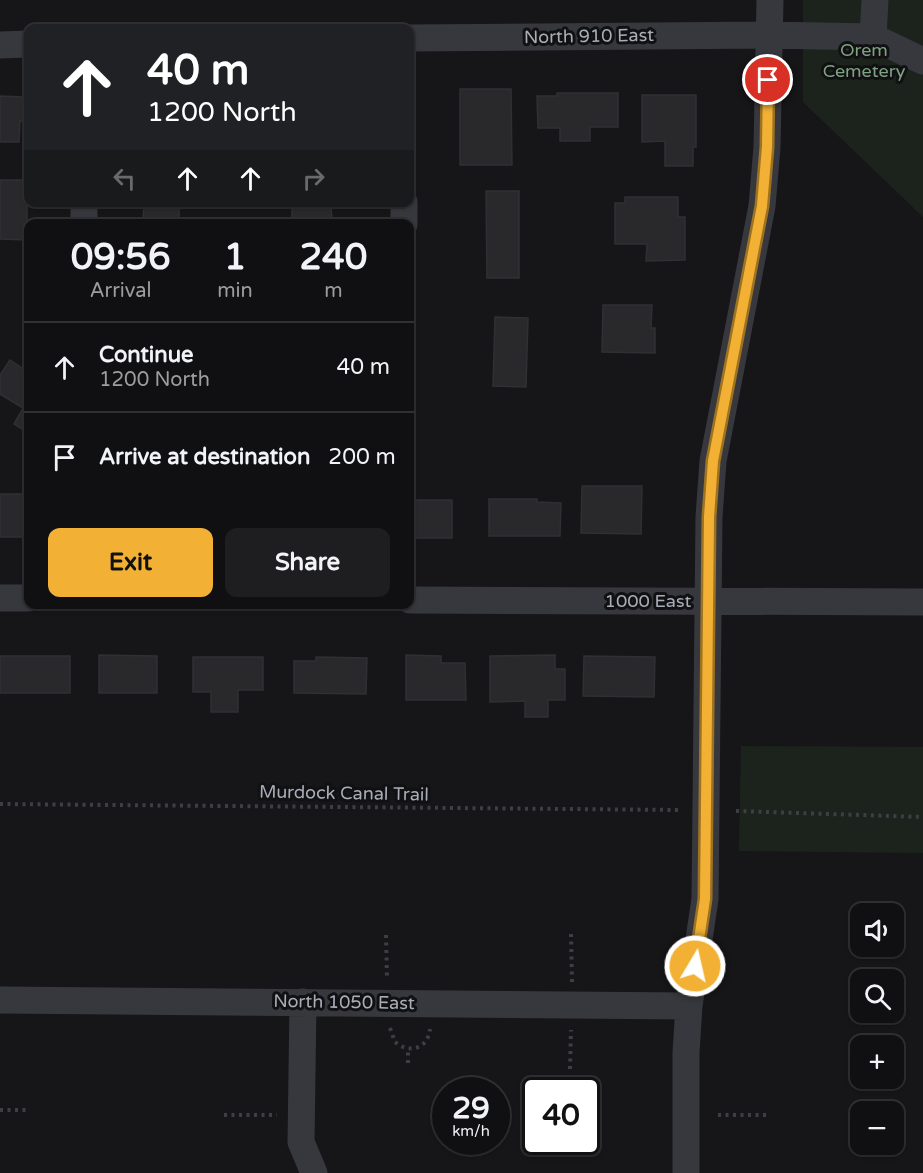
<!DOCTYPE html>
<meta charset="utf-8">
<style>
body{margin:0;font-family:"Varela Round",sans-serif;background:#1e1e20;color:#f1f3f6;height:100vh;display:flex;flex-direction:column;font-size:22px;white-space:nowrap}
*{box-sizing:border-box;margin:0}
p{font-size:20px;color:#9c9d9f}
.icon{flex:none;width:33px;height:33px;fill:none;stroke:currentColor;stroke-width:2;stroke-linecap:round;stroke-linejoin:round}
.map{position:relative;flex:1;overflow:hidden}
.details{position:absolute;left:24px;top:219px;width:390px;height:390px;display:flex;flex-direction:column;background:#101012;border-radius:12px;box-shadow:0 2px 4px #0004,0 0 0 2px #303032}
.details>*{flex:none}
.hud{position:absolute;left:24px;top:24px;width:390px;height:183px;border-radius:12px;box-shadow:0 2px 4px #0004,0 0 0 2px #303032;background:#202124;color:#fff;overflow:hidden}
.fabs{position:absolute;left:850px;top:903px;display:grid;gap:12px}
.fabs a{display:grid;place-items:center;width:54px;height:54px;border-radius:12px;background:#101012;box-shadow:0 2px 4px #0004,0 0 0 2px #303032;font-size:30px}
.speed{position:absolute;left:432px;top:1077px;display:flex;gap:12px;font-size:30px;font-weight:700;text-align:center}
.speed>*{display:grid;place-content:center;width:78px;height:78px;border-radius:50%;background:#101012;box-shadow:0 2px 4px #0004,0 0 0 2px #303032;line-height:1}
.speed small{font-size:15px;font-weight:400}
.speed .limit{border:3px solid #111;border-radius:9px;background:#fff;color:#111}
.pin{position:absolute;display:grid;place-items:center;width:51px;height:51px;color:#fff;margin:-26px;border:3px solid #fff;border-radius:50%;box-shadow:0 2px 6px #0007}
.me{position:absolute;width:66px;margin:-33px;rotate:9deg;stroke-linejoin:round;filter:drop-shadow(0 0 4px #0008)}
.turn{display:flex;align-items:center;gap:21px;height:126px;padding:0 24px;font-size:27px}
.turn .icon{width:78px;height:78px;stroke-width:2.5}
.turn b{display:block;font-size:42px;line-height:51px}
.lanes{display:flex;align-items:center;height:57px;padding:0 24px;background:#0003;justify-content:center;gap:30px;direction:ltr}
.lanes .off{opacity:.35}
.eta{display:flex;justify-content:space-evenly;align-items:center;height:102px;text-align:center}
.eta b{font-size:36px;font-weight:800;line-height:42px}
.action{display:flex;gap:12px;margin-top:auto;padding:12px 24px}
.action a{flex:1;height:69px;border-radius:12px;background:#f2b134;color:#111;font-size:24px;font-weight:800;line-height:69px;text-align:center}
.action a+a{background:#1e1e20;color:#f1f3f6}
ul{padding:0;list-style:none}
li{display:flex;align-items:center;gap:18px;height:90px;padding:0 24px;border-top:2px solid #303032}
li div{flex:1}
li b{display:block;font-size:22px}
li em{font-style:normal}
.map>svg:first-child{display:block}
</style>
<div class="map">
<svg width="923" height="1173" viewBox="0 0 923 1173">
<rect width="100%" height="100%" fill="#161618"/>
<path fill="#1c231d" d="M 803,0 L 923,0 L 923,217 L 803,102 Z
M 741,746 L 923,747 L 923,853 L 739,851 Z"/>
<path fill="#29292c" stroke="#303034" stroke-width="1.5" d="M 460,89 L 511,89 L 512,165 L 460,165 Z
M 557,93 L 618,93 L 618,127 L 590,127 L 590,141 L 560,141 L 560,128 L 538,128 L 537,96 L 557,96 Z
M 642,95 L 696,95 L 696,147 L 693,147 L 693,166 L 665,166 L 665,141 L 642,142 Z
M 0,96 L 24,97 L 23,121 L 20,121 L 19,142 L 0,142 Z
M 0,180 L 27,180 L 27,240 L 0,239 Z
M 486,191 L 519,191 L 519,278 L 487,278 Z
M 625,197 L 678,197 L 678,217 L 685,217 L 685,260 L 646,261 L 647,244 L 615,244 L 615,203 L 625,203 Z
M 144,202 L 179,202 L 179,224 L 143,224 Z
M 292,202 L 334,202 L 331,203 L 332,224 L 292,224 Z
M 603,305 L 652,305 L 651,328 L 655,328 L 655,353 L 602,352 Z
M 495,317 L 528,318 L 526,387 L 493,386 Z
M 10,360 L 28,372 L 28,433 L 14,424 L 23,408 L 0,394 L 0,375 Z
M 582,486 L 642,486 L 641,534 L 581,533 Z
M 0,494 L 28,494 L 28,537 L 0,537 Z
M 489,499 L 537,499 L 537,502 L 561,503 L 560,536 L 489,536 Z
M 410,500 L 452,500 L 452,538 L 410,538 Z
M 99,655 L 157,656 L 157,693 L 99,693 Z
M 406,655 L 441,656 L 441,663 L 465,663 L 466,700 L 406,700 Z
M 555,655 L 555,669 L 565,669 L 565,700 L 548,700 L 548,717 L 525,717 L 525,701 L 490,702 L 490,656 Z
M 0,656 L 70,656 L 70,693 L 0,693 Z
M 584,656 L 655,657 L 654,697 L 583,696 Z
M 193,657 L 263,657 L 263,690 L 238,690 L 238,712 L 211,712 L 211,692 L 193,692 Z
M 316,657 L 367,658 L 366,694 L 294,693 L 294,661 L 316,661 Z"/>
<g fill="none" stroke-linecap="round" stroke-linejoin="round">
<path stroke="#3d3f44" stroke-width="4" stroke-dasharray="3 4.5" stroke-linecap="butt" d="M 0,804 L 680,810
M 736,811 L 923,817
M 571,934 L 572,982
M 386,935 L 387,980
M 390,1028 L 395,1042 C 409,1054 428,1049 430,1029
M 408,1063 L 408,1049
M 570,1069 L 571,1030
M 0,1110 L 29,1110
M 224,1115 L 277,1115
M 718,1115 L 767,1115"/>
<path stroke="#37383d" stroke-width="27" d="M 875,0 L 873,37 L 923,61
M 410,38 L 769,35 L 873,37
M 0,45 L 28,44
M 84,224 L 84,202
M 404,224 L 404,202
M 0,598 L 28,598
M 410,600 L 923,602
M 0,1000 L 689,1006
M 303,1002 L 301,1142 L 314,1173
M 686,1173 L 686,1053 L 689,1006 L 705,899 L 709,517 L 713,461 L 762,206 L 767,147 L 770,0"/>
</g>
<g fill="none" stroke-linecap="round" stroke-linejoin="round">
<g stroke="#9d7322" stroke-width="15">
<path id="route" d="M 695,966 L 705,899 L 709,517 L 713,461 L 762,206 L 767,147 L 768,80"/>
</g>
<use href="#route" stroke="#f2b134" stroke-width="10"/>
</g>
<g text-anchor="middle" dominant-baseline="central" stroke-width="6" stroke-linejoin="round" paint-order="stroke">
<g font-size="18" fill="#a8adb8" stroke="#111113">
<text transform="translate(589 36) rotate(-1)">North 910 East</text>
<text x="648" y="601">1000 East</text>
<text transform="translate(344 793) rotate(1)">Murdock Canal Trail</text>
<text transform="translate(344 1002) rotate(1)">North 1050 East</text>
</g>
<g font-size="18" fill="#7fa381" stroke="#111113">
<text x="864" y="50">Orem<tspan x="864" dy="21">Cemetery</tspan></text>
</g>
</g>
</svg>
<div class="fabs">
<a><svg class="icon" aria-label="sound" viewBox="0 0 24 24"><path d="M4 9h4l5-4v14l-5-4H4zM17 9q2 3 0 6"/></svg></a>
<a><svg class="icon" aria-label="search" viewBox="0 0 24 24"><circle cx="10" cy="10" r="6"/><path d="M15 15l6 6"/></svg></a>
<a>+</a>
<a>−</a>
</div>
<div class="speed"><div>29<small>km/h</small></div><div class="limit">40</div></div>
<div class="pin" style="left:768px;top:80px;background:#d93025"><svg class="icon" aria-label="arrive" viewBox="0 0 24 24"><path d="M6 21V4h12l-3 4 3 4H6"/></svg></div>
<svg class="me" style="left:695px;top:966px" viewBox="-20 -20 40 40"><circle r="17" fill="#f2b134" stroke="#fff" stroke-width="3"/><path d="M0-11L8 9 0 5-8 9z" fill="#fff"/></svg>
<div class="hud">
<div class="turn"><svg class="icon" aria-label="ahead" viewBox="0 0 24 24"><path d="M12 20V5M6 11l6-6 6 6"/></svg><div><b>40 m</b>1200 North</div></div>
<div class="lanes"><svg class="icon off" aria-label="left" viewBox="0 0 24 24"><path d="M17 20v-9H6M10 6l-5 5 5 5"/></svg><svg class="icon" aria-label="ahead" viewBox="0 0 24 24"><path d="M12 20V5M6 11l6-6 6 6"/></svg><svg class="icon" aria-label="ahead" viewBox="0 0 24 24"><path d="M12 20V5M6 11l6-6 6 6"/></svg><svg class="icon off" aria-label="right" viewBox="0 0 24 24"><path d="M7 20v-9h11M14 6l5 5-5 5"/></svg></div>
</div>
<section class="details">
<div class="eta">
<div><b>09:56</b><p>Arrival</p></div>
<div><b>1</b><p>min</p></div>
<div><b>240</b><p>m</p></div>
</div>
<ul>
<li><svg class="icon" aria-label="ahead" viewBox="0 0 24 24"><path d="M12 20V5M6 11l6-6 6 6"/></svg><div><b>Continue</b><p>1200 North</p></div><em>40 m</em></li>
<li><svg class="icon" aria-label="arrive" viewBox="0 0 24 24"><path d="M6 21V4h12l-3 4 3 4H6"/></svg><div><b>Arrive at destination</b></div><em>200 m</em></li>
</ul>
<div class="action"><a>Exit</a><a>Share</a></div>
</section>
</div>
